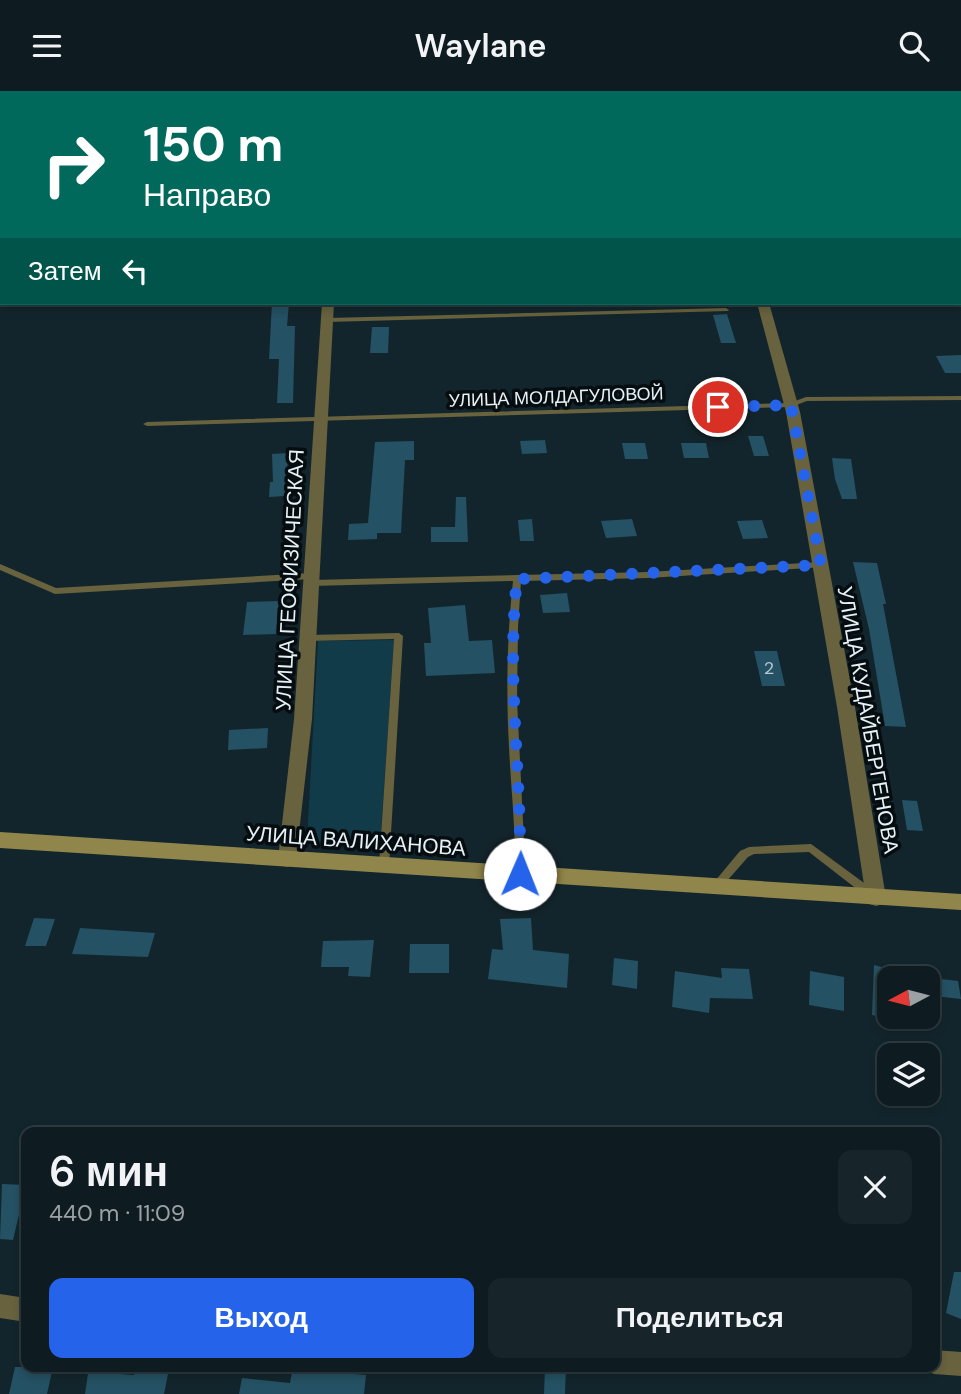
<!DOCTYPE html>
<html lang="ru">
<meta charset="utf-8">
<style>
body{margin:0;font-family:"DM Sans",sans-serif;background:#17252a;color:#f1f3f6;height:100vh;display:flex;flex-direction:column;font-size:26px;white-space:nowrap}
*{box-sizing:border-box;margin:0}
p{font-size:23px;color:#9ba1a5}
.icon{flex:none;width:38px;height:38px;fill:none;stroke:currentColor;stroke-width:2;stroke-linecap:round;stroke-linejoin:round}
.map{position:relative;flex:1;overflow:hidden}
.sheet{position:absolute;left:21px;top:1036px;width:919px;height:245px;display:flex;flex-direction:column;background:#0e1c21;border-radius:14px;box-shadow:0 4px 10px #0003,0 0 0 2px #2e3a3f}
.sheet>*{flex:none}
.top-card{position:absolute;left:0px;top:0px;width:962px;height:214px;box-shadow:0 4px 10px #0003,0 0 0 2px #2e3a3f;background:#00695c;color:#fff;overflow:hidden}
.needle{width:46px;rotate:263deg}
.fabs{position:absolute;left:877px;top:875px;display:grid;gap:14px}
.fabs a{display:grid;place-items:center;width:63px;height:63px;border-radius:14px;background:#0e1c21;box-shadow:0 4px 10px #0003,0 0 0 2px #2e3a3f;font-size:35px}
.pin{position:absolute;display:grid;place-items:center;width:60px;height:60px;color:#fff;margin:-30px;border:4px solid #fff;border-radius:50%;box-shadow:0 2px 7px #0007}
.me{position:absolute;width:77px;margin:-38px;rotate:1deg;stroke-linejoin:round;filter:drop-shadow(0 0 5px #0008)}
.turn{display:flex;align-items:center;gap:24px;height:147px;padding:0 28px;font-size:32px}
.turn .icon{width:91px;height:91px;stroke-width:2.5}
.turn b{display:block;font-size:49px;line-height:60px}
.then{display:flex;align-items:center;height:66px;padding:0 28px;background:#0003;gap:14px;font-size:26px}
.round{display:grid;place-items:center;flex:none;width:74px;height:74px;border-radius:14px;background:#17252a}
.overview{display:flex;align-items:center;justify-content:space-between;height:119px;padding:0 28px}
h1{font-size:42px;font-weight:600;line-height:52px}
.cta{display:flex;gap:14px;margin-top:auto;padding:14px 28px}
.cta a{flex:1;height:80px;border-radius:14px;background:#2563eb;color:#fff;font-size:28px;font-weight:600;line-height:80px;text-align:center}
.cta a+a{background:#17252a;color:#f1f3f6}
header{display:flex;justify-content:space-between;align-items:center;height:91px;padding:0 28px;background:#0e1c21;font-size:32px;font-weight:600}
.map>svg:first-child{display:block}
</style>
<header><svg class="icon" aria-label="menu" viewBox="0 0 24 24"><path d="M4 6h16M4 12h16M4 18h16"/></svg>Waylane<svg class="icon" aria-label="search" viewBox="0 0 24 24"><circle cx="10" cy="10" r="6"/><path d="M15 15l6 6"/></svg></header>
<div class="map">
<svg width="961" height="1303" viewBox="0 0 961 1303">
<rect width="100%" height="100%" fill="#13252c"/>
<path fill="#123b4a" d="M 394,549 L 380,755 L 307,750 L 318,550 Z"/>
<path fill="#245163" d="M 272,212 L 289,212 L 287,235 L 295,235 L 293,312 L 277,312 L 279,268 L 269,268 Z
M 727,223 L 736,252 L 721,252 L 713,224 Z
M 372,236 L 389,236 L 388,262 L 370,262 Z
M 961,264 L 961,282 L 945,282 L 936,265 Z
M 748,345 L 763,345 L 769,365 L 754,365 Z
M 545,349 L 547,362 L 522,363 L 520,350 Z
M 414,350 L 414,369 L 405,369 L 401,442 L 377,442 L 377,448 L 348,449 L 349,433 L 368,432 L 375,351 Z
M 622,352 L 645,352 L 648,368 L 625,368 Z
M 681,352 L 706,352 L 709,367 L 684,367 Z
M 288,362 L 286,405 L 269,406 L 270,391 L 273,391 L 272,363 Z
M 832,367 L 851,368 L 857,408 L 842,408 L 835,388 Z
M 456,406 L 466,406 L 468,451 L 431,451 L 431,436 L 455,436 Z
M 532,428 L 534,450 L 520,450 L 518,429 Z
M 632,428 L 637,445 L 606,447 L 601,430 Z
M 762,429 L 768,447 L 743,448 L 737,430 Z
M 853,471 L 877,472 L 886,513 L 883,513 L 906,636 L 885,635 L 869,538 Z
M 567,502 L 570,521 L 543,522 L 540,504 Z
M 279,510 L 276,543 L 243,544 L 247,511 Z
M 465,514 L 469,550 L 492,549 L 495,582 L 426,585 L 424,552 L 431,552 L 428,517 Z
M 754,560 L 777,560 L 785,595 L 762,595 Z
M 268,637 L 267,657 L 228,659 L 229,639 Z
M 902,709 L 917,710 L 923,740 L 907,739 Z
M 34,827 L 55,828 L 46,855 L 25,855 Z
M 531,827 L 533,859 L 569,863 L 567,897 L 488,888 L 492,858 L 503,859 L 500,828 Z
M 80,837 L 155,842 L 148,866 L 72,863 Z
M 374,849 L 370,886 L 348,885 L 349,876 L 321,876 L 323,850 Z
M 410,853 L 449,853 L 449,882 L 409,882 Z
M 614,867 L 638,870 L 637,898 L 612,894 Z
M 874,874 L 889,878 L 889,928 L 872,924 Z
M 721,877 L 749,878 L 753,908 L 710,907 L 709,922 L 672,916 L 675,880 L 722,887 Z
M 810,880 L 844,886 L 844,920 L 809,914 Z
M 932,887 L 958,890 L 961,908 L 934,905 Z
M 2,1093 L 26,1094 L 13,1149 L 0,1148 Z
M 954,1181 L 961,1181 L 961,1228 L 946,1222 Z
M 15,1276 L 53,1276 L 47,1303 L 9,1303 Z
M 89,1276 L 106,1276 L 105,1282 L 134,1284 L 136,1276 L 169,1278 L 164,1303 L 85,1303 Z
M 293,1276 L 318,1276 L 317,1280 L 366,1284 L 364,1303 L 239,1303 L 242,1287 L 290,1292 Z
M 545,1276 L 566,1276 L 565,1303 L 544,1303 Z"/>
<g fill="none" stroke-linecap="round" stroke-linejoin="round">
<path fill="#68623e" fill-rule="evenodd" d="M 285,0 L 291,0 L 291,2 L 285,2 Z
M 555,0 L 569,0 L 566,2 Z
M 826,0 L 832,0 L 833,2 L 827,2 Z
M 0,2 L 2,2 L 2,6 L 0,6 Z
M 726,217 L 729,219 L 728,220 L 327,231 L 324,229 L 327,227 Z
M 961,305 L 961,309 L 807,310 L 791,316 L 147,335 L 143,333 L 147,331 L 790,312 L 806,306 Z
M 821,471 L 824,472 L 825,474 L 824,476 L 648,487 L 521,490 L 518,536 L 517,609 L 525,771 L 524,787 L 520,788 L 516,787 L 515,784 C 516,741 511,699 509,656 C 506,600 507,545 513,490 L 311,495 L 307,492 L 311,489 L 648,481 Z
M 0,473 L 56,497 L 311,482 L 315,485 L 311,488 L 55,503 L 0,479 Z
M 399,542 L 403,545 L 389,775 L 388,778 L 384,779 L 380,778 L 379,775 L 394,548 L 308,550 L 304,547 L 308,544 Z
M 811,753 L 875,800 L 876,803 L 875,806 L 871,808 L 867,806 L 809,761 L 754,763 L 748,766 L 719,799 L 715,801 L 711,799 L 710,796 L 740,760 L 749,756 Z"/>
<path fill="#68623e" fill-rule="evenodd" d="M 35,0 L 45,0 L 34,2 Z
M 334,0 L 344,0 L 344,2 L 334,2 Z
M 683,0 L 693,0 L 694,2 L 684,2 Z
M 954,0 L 961,0 L 961,5 L 961,2 Z
M 0,99 L 2,99 L 0,109 Z
M 0,146 L 2,146 L 2,152 L 0,152 Z
M 322,212 L 334,212 L 312,628 L 296,768 L 294,774 L 287,776 L 280,774 L 278,768 L 294,628 Z
M 757,212 L 769,212 L 800,321 L 855,616 L 886,807 L 883,813 L 876,815 L 869,813 L 866,807 L 837,616 L 786,321 Z
M 0,1203 L 26,1207 L 26,1231 L 0,1227 Z
M 934,1259 L 961,1261 L 961,1285 L 934,1283 L 925,1280 L 924,1276 L 934,1276 Z"/>
<path fill="#90854a" fill-rule="evenodd" d="M 0,741 L 961,803 L 961,819 L 0,757 Z"/>
</g>
<g fill="none" stroke-linecap="round" stroke-linejoin="round">
<path stroke="#2563eb" stroke-width="12" stroke-dasharray="0 21.6" d="M 520,783 C 522,685 506,586 517,488 L 821,474 L 791,314 L 718,316"/>
</g>
<g text-anchor="middle" dominant-baseline="central" stroke-width="7" stroke-linejoin="round" paint-order="stroke">
<g font-size="18" fill="#e6f1f6" stroke="#060d10">
<text transform="translate(556 306) rotate(-2)">УЛИЦА МОЛДАГУЛОВОЙ</text>
</g>
<g font-size="18" fill="#b6c9d1">
<text x="769" y="577">2</text>
</g>
<g font-size="21" fill="#e6f1f6" stroke="#060d10">
<text transform="translate(290 489) rotate(-87)">УЛИЦА ГЕОФИЗИЧЕСКАЯ</text>
<text transform="translate(868 629) rotate(80)">УЛИЦА КУДАЙБЕРГЕНОВА</text>
<text transform="translate(356 750) rotate(4)">УЛИЦА ВАЛИХАНОВА</text>
</g>
</g>
</svg>
<div class="fabs">
<a><svg class="needle" viewBox="-14 -14 28 28"><path d="M0-13l5 13h-10z" fill="#e53935"/><path d="M0 13l5-13h-10z" fill="#9ba1a5"/></svg></a>
<a><svg class="icon" aria-label="layers" viewBox="0 0 24 24"><path d="M12 4l9 5-9 5-9-5zM3 14l9 5 9-5"/></svg></a>
</div>
<div class="pin" style="left:718px;top:316px;background:#d93025"><svg class="icon" aria-label="arrive" viewBox="0 0 24 24"><path d="M6 21V4h12l-3 4 3 4H6"/></svg></div>
<svg class="me" style="left:520px;top:783px" viewBox="-20 -20 40 40"><circle r="19" fill="#fff"/><path d="M0-13L10 11 0 6-10 11z" fill="#2563eb"/></svg>
<div class="top-card">
<div class="turn"><svg class="icon" aria-label="right" viewBox="0 0 24 24"><path d="M7 20v-9h11M14 6l5 5-5 5"/></svg><div><b>150 m</b>Направо</div></div>
<div class="then">Затем<svg class="icon" aria-label="left" viewBox="0 0 24 24"><path d="M17 20v-9H6M10 6l-5 5 5 5"/></svg></div>
</div>
<section class="sheet">
<div class="overview"><div><h1>6 мин</h1><p>440 m · 11:09</p></div><a class="round"><svg class="icon" aria-label="close" viewBox="0 0 24 24"><path d="M6 6l12 12M18 6L6 18"/></svg></a></div>
<div class="cta"><a>Выход</a><a>Поделиться</a></div>
</section>
</div>
